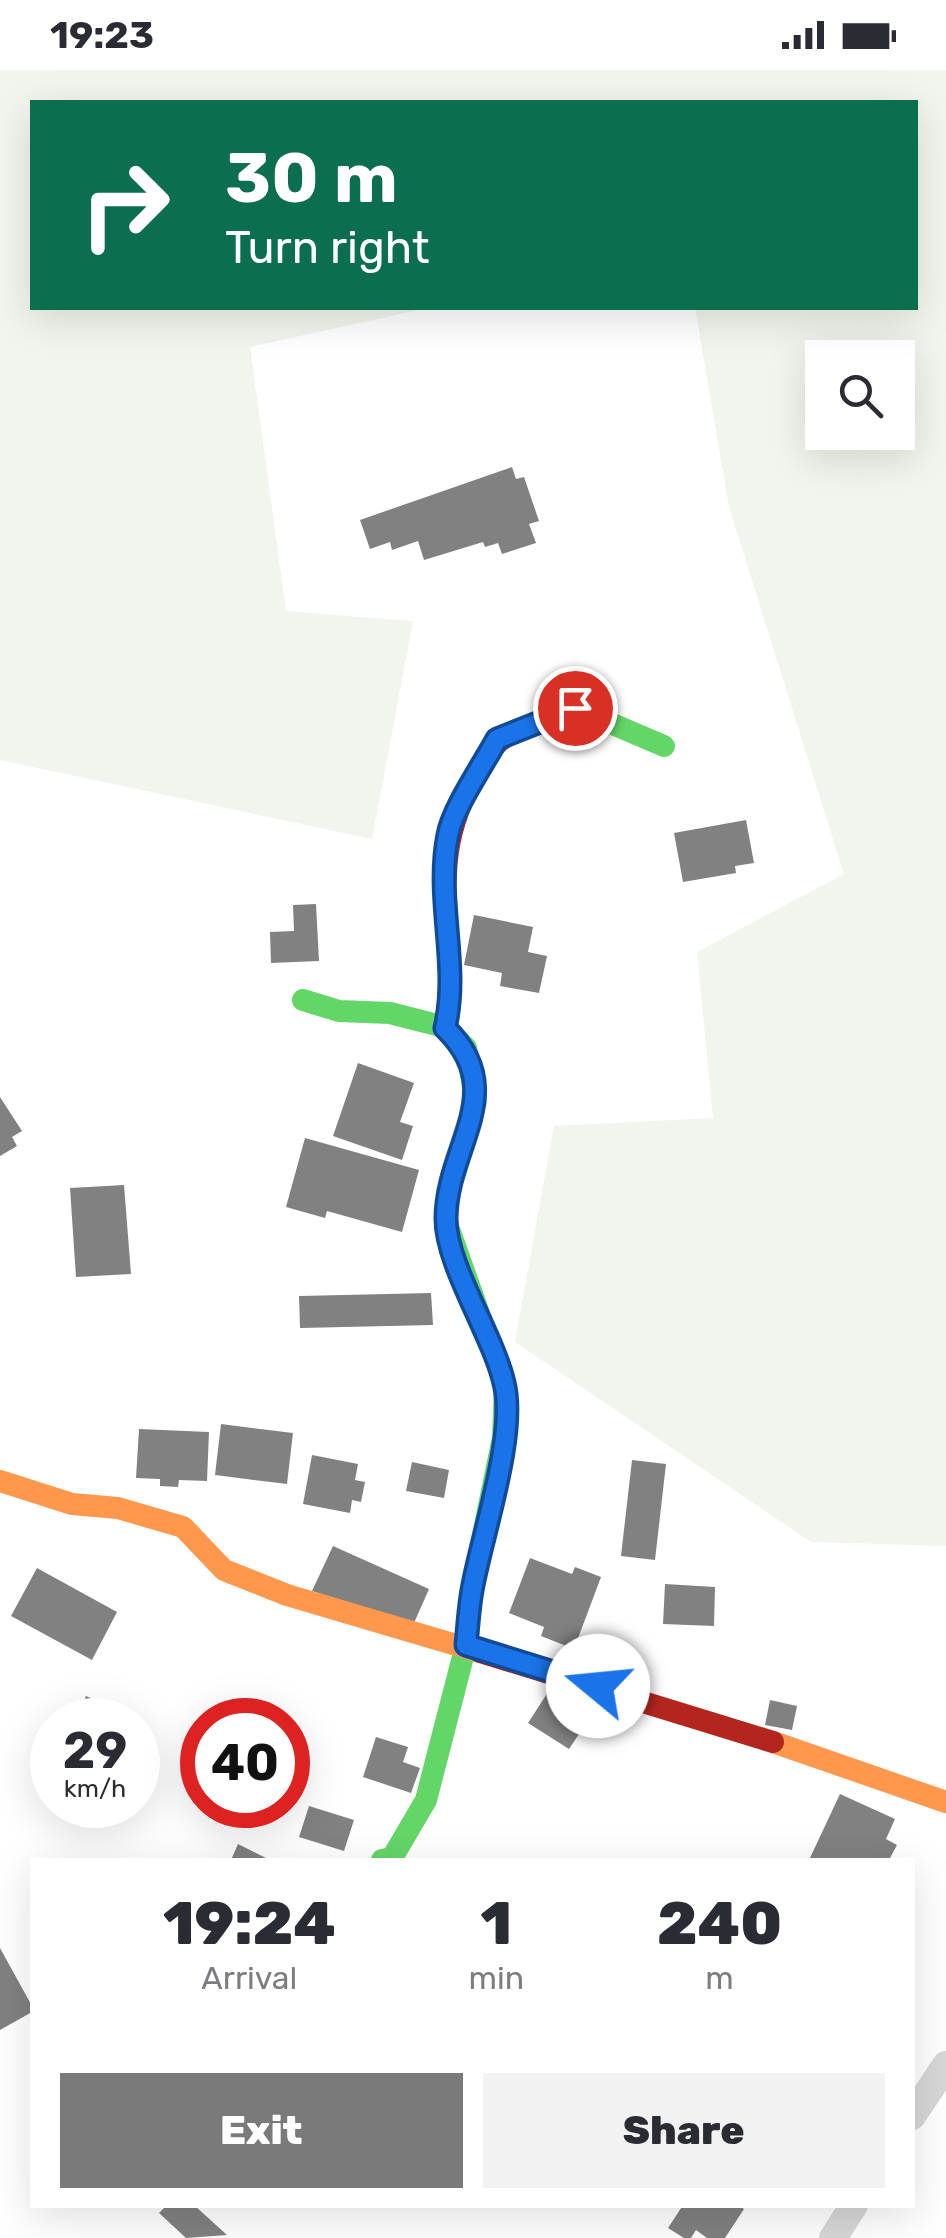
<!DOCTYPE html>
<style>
body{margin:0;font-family:Rubik,sans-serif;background:#f2f2f3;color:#2b2b33;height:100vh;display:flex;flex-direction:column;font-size:38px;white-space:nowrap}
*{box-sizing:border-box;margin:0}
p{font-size:32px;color:#7c7c81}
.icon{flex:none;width:55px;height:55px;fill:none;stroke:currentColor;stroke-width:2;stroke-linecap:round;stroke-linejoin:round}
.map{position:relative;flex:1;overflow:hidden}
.panel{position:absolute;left:30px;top:1788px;width:885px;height:350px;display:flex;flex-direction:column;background:#fff;border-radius:0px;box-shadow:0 10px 40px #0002}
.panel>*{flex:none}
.banner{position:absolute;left:30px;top:30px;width:888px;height:210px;border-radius:0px;box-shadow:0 10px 40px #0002;background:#0b6e4f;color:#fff;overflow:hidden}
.tools{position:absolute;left:805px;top:270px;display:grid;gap:20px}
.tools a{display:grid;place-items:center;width:110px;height:110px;border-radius:0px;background:#fff;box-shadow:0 10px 40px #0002;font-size:50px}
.speed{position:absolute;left:30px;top:1628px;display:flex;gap:20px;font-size:50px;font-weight:700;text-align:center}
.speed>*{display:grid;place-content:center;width:130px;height:130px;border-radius:50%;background:#fff;box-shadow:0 10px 40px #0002;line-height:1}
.speed small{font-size:25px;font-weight:400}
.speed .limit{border:15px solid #d22;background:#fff;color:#111}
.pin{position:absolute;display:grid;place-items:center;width:85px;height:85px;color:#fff;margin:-42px;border:5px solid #fff;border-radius:50%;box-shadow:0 2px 10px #0007}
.me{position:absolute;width:110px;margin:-55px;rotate:287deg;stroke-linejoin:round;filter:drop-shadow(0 0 8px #0008)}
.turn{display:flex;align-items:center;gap:35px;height:210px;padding:0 30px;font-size:45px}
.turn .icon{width:130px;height:130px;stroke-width:2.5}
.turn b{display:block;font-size:70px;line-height:85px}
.eta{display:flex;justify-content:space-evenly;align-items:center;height:170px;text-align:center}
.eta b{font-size:60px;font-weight:800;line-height:70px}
.action{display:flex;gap:20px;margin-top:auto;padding:20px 30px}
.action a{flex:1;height:115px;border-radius:0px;background:#7a7a7a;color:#fff;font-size:40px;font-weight:800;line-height:115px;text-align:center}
.action a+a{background:#f2f2f3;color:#2b2b33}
.status{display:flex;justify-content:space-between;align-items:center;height:70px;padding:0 50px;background:#fff;direction:ltr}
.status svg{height:28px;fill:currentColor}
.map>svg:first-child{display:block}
</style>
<div class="status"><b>19:23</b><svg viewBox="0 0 49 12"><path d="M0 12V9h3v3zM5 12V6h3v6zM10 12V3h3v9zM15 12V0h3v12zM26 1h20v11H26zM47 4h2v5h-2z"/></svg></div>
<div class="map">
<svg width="946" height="2168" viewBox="0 0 946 2168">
<rect width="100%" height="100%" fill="#fff"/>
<path fill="#f1f5ed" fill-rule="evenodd" d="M 0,0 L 946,0 L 946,1476 L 811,1472 L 515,1272 L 554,1056 L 713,1048 L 697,882 L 844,804 L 729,437 L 695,238 L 915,238 L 915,32 L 32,32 L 32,238 L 428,238 L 250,277 L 286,541 L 413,551 L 372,769 L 0,690 ZM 822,288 L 898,288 L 898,362 L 822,362 Z"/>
<path fill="#818181" d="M 512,397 L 516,409 L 524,407 L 539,451 L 529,454 L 536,473 L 502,484 L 498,473 L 485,477 L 483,472 L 424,490 L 418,471 L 392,480 L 390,472 L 370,479 L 360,450 Z
M 746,750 L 754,793 L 735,796 L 736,803 L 683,812 L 674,763 Z
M 316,834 L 319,891 L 271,893 L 270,862 L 294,861 L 293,835 Z
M 474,845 L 533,857 L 528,882 L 547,886 L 539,923 L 500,916 L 502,903 L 464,895 Z
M 358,993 L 414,1013 L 400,1052 L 413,1056 L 402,1090 L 333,1066 Z
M 0,1027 L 22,1061 L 12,1067 L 17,1076 L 0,1086 Z
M 305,1068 L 419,1100 L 402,1162 L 327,1141 L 325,1148 L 286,1137 Z
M 124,1115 L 131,1204 L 76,1207 L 70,1118 Z
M 431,1223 L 433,1255 L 300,1258 L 299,1226 Z
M 221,1354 L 293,1363 L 287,1414 L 215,1405 Z
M 139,1359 L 209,1362 L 207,1411 L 179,1410 L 178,1417 L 160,1416 L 160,1409 L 136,1408 Z
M 312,1385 L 358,1394 L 355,1410 L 365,1412 L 361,1432 L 352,1430 L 350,1443 L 303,1434 Z
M 632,1390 L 666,1394 L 655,1490 L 621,1486 Z
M 412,1392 L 449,1400 L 444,1428 L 406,1421 Z
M 333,1476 L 429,1519 L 414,1553 L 312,1521 Z
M 530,1488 L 572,1504 L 575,1497 L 601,1507 L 574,1579 L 541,1566 L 544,1557 L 509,1543 Z
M 37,1498 L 117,1542 L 92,1590 L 11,1546 Z
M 665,1514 L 715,1517 L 714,1556 L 663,1554 Z
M 552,1616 L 593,1643 L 569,1679 L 528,1653 Z
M 86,1626 L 126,1643 L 123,1650 L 75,1650 Z
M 770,1630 L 797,1636 L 792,1660 L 765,1655 Z
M 376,1667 L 408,1677 L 403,1692 L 420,1698 L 411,1723 L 363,1707 Z
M 840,1724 L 895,1749 L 886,1769 L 897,1775 L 889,1790 L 809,1790 Z
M 309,1736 L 354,1750 L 344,1781 L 299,1767 Z
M 238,1774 L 270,1790 L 231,1790 Z
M 0,1878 L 32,1936 L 32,1942 L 0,1960 Z
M 167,2135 L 194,2135 L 227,2165 L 186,2168 L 159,2143 Z
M 683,2135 L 738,2135 L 744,2139 L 725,2168 L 707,2168 L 696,2160 L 691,2168 L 684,2168 L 668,2158 Z"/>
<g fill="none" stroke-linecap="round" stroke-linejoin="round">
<path stroke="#d7d7d7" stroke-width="28" d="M 912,2046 L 946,1995
M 833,2168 L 854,2135"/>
<path stroke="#63d668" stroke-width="22" d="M 516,662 L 575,638 L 664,676
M 303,930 L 339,941 L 390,943 L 445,957 L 466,978 L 476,1031 L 450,1116 L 446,1151 L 505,1316 L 503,1368 L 472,1518 L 466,1575 L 426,1730 L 392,1788 L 382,1790"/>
<path stroke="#ff974d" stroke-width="22" d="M 0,1411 L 72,1434 L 118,1438 L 183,1457 L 224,1500 L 287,1525 L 480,1582
M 773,1672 L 946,1732"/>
<path stroke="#b3261e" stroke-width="22" d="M 445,957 C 462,855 419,797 479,699 C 490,681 495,670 516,662
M 480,1582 L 773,1672"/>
</g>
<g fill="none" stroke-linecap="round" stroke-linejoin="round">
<g stroke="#114b97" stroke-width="25">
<path id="route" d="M 575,638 L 497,669 C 483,695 453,738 448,765 C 435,829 460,895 445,958 C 511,1022 446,1076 446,1149 C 446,1195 493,1265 504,1313 C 517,1363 483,1462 473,1515 C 469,1534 468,1555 466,1575 L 598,1616"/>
</g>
<use href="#route" stroke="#1a73e8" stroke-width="18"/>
</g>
</svg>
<div class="tools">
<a><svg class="icon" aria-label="search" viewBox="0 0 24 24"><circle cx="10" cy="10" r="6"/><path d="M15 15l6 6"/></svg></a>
</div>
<div class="speed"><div>29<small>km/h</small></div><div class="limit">40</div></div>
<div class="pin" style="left:575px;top:638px;background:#d93025"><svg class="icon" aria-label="arrive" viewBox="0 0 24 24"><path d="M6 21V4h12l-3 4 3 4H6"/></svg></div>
<svg class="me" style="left:598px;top:1616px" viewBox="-20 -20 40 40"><circle r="19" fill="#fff"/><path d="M0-13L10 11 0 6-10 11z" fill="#1a73e8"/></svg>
<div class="banner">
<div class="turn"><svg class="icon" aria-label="right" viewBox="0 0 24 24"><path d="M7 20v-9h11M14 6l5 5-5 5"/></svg><div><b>30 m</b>Turn right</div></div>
</div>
<section class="panel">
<div class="eta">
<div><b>19:24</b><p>Arrival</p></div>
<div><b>1</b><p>min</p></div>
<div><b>240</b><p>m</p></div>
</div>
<div class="action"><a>Exit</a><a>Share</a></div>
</section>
</div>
